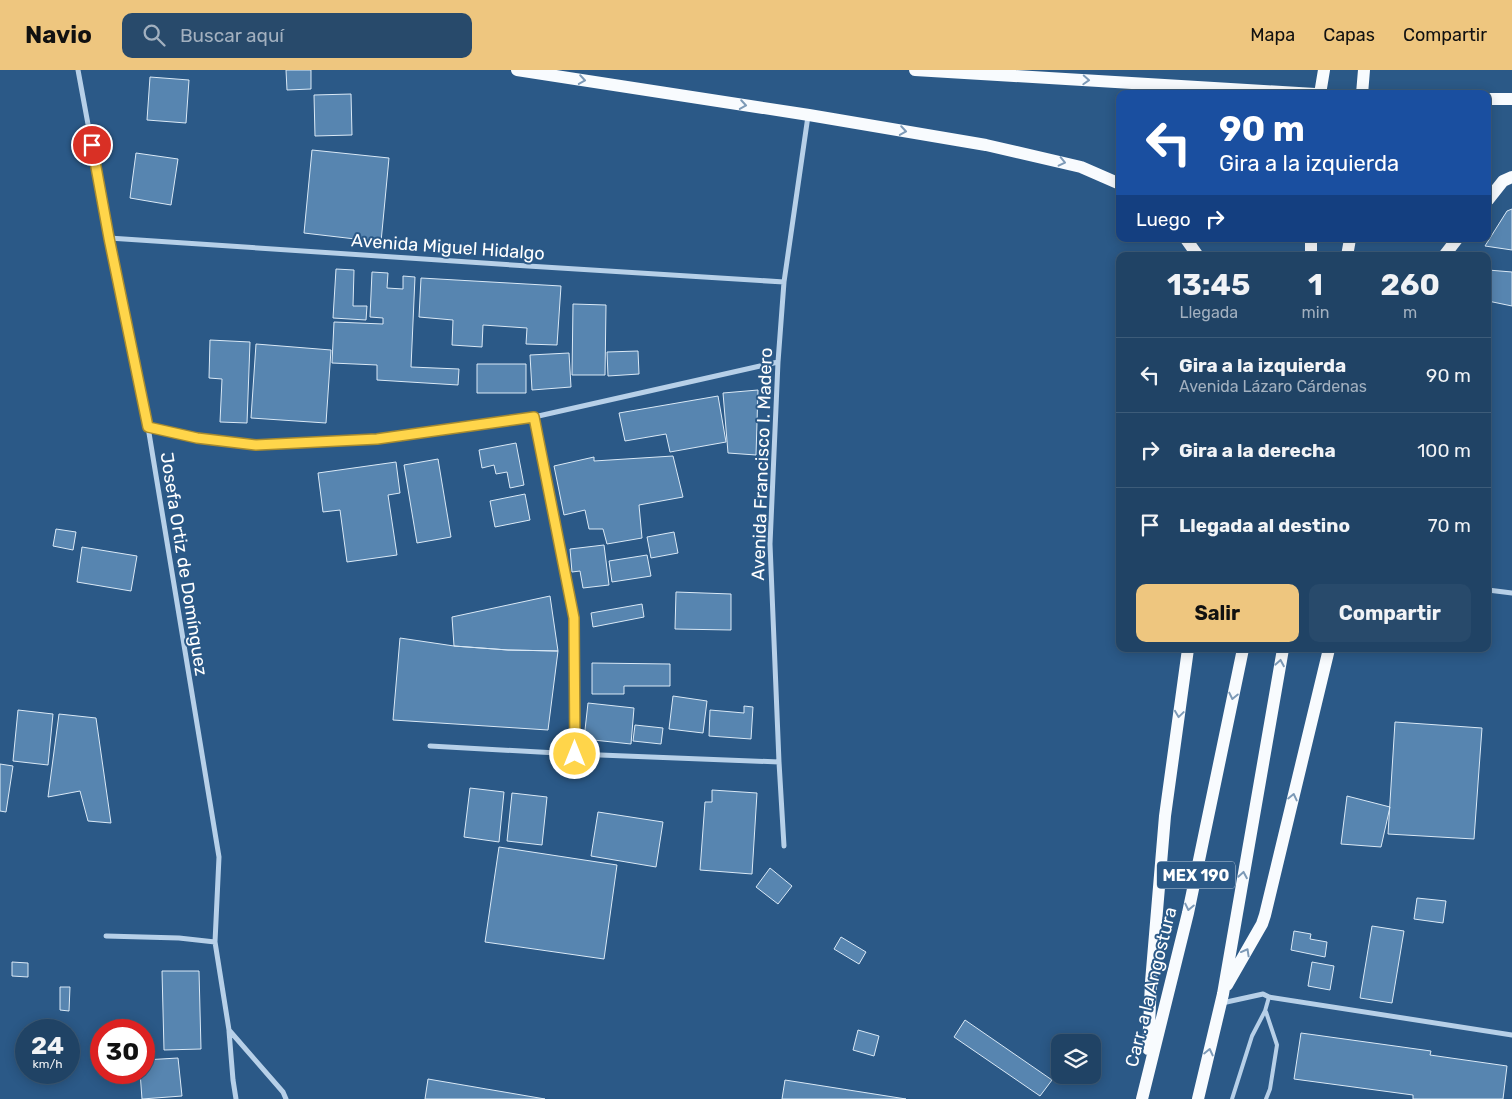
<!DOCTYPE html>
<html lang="es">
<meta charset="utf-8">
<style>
body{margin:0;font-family:Rubik,sans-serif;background:#284a6b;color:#f1f3f6;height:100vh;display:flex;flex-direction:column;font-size:19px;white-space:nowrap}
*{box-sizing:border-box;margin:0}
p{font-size:16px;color:#a2b0bf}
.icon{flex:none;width:28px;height:28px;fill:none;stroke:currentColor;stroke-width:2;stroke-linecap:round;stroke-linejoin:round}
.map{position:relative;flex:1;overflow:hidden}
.sheet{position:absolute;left:1116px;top:182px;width:375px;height:400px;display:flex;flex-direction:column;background:#204365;border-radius:10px;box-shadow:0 2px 12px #0003,0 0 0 1px #3d5c79}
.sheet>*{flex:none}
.hud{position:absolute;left:1116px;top:20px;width:375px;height:152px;border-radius:10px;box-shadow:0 2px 12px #0003,0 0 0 1px #3d5c79;background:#1a4fa0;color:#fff;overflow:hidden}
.tools{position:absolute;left:1051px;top:964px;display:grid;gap:10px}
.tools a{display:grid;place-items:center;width:50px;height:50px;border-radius:10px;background:#204365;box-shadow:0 2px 12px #0003,0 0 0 1px #3d5c79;font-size:25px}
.speed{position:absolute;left:15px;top:949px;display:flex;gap:10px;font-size:25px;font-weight:700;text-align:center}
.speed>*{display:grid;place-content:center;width:65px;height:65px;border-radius:50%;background:#204365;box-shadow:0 2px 12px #0003,0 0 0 1px #3d5c79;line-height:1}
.speed small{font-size:12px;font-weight:400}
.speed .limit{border:8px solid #d22;background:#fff;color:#111}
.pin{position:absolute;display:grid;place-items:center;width:42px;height:42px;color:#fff;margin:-21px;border:2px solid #fff;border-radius:50%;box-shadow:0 1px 5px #0007}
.me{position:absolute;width:55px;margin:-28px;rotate:0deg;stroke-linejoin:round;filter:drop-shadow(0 0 4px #0008)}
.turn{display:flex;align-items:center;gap:18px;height:105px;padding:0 20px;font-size:22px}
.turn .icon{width:65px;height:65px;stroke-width:2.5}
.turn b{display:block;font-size:35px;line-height:42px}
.then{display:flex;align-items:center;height:48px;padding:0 20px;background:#0003;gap:10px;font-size:19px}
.eta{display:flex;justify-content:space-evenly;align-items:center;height:85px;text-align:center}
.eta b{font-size:30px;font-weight:700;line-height:35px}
.action{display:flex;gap:10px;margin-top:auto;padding:10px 20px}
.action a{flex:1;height:58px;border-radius:10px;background:#eec67f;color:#111;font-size:20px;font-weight:700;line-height:58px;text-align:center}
.action a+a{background:#284a6b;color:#f1f3f6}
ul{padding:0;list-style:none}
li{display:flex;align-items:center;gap:15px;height:75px;padding:0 20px;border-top:1px solid #3d5c79}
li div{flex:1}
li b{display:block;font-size:19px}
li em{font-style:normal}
header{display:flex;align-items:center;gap:30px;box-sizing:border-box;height:70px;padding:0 25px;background:#eec67f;color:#111}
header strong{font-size:24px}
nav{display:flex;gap:28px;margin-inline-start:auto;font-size:18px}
.search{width:350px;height:45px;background:#284a6b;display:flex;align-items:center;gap:12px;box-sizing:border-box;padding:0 18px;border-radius:10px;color:#a2b0bf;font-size:19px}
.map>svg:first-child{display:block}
</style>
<header>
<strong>Navio</strong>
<div class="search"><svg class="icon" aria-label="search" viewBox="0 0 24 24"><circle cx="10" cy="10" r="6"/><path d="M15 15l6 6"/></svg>Buscar aquí</div>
<nav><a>Mapa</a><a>Capas</a><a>Compartir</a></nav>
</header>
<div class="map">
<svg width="1512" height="1029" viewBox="0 0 1512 1029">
<rect width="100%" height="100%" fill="#2b5987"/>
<path fill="#5785b0" stroke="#dae9f6" d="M 286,0 L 311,0 L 311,19 L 287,20 Z
M 150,7 L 189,10 L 186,53 L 147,50 Z
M 351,24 L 352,65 L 315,66 L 314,25 Z
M 312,80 L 389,88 L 381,172 L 304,163 Z
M 136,83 L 178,89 L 171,135 L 130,128 Z
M 1512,139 L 1512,180 L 1485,176 L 1507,141 Z
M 336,199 L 354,200 L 353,236 L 367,236 L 366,250 L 333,248 Z
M 1488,200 L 1512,202 L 1512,236 L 1488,231 Z
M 372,202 L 388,203 L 387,218 L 403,219 L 403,206 L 415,207 L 411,297 L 459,299 L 458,315 L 377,310 L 377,295 L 332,293 L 334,252 L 383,254 L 383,248 L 370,247 Z
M 421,208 L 561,216 L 557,275 L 526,274 L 527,258 L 483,255 L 482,277 L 452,275 L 453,250 L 419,247 Z
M 573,234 L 606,235 L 605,305 L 572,305 Z
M 210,270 L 250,272 L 247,353 L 220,352 L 222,309 L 209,308 Z
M 256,274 L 331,280 L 326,353 L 251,348 Z
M 638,281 L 639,304 L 608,306 L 607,282 Z
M 569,283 L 571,317 L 532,320 L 530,285 Z
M 477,294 L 526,294 L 526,323 L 477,323 Z
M 758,320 L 756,385 L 728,383 L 723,323 Z
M 718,326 L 726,372 L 670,382 L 666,364 L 625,371 L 619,343 Z
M 516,373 L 524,415 L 510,418 L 507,402 L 496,404 L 494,395 L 482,398 L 479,380 Z
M 673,386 L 683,427 L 639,435 L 642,468 L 607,474 L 603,459 L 589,459 L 585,440 L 564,445 L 554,396 L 594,387 L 594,391 Z
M 438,389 L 451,467 L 417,473 L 404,395 Z
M 396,392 L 400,423 L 388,425 L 397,485 L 347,492 L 340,440 L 323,442 L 318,403 Z
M 525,424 L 530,450 L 495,457 L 490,431 Z
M 56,459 L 76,462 L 73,480 L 53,476 Z
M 674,462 L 678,483 L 651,488 L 647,467 Z
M 604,475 L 609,515 L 583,518 L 580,501 L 572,502 L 570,479 Z
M 82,477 L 137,486 L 131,521 L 77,512 Z
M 647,485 L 651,506 L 612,512 L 609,491 Z
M 676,522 L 731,524 L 731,560 L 675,559 Z
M 550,526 L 558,581 L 508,580 L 454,576 L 452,547 Z
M 642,534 L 644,547 L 593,557 L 591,543 Z
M 400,568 L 454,576 L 508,580 L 558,581 L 548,660 L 393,650 Z
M 592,593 L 670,594 L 670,616 L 624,616 L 624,624 L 592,624 Z
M 673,626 L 707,631 L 703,663 L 669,659 Z
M 588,633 L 634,638 L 631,674 L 584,669 Z
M 744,636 L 753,637 L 751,669 L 709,666 L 710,640 L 744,643 Z
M 18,640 L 53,644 L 48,695 L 13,691 Z
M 59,644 L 96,648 L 111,753 L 88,751 L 80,721 L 48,727 Z
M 1395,652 L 1482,658 L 1474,769 L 1388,764 Z
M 635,655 L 663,658 L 661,674 L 633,671 Z
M 0,694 L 13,696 L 6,742 L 0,741 Z
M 470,718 L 504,722 L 499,772 L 464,767 Z
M 712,720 L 757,723 L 752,804 L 700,800 L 705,732 L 712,732 Z
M 512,723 L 547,727 L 542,775 L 507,771 Z
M 1347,726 L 1390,737 L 1381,777 L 1341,774 Z
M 598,742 L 663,752 L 656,797 L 591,786 Z
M 499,777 L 617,795 L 604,889 L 485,872 Z
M 770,798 L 792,816 L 778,834 L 756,817 Z
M 1417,828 L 1446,831 L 1443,853 L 1414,849 Z
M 1372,856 L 1404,861 L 1392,933 L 1360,928 Z
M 1294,861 L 1311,864 L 1310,869 L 1327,872 L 1325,887 L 1291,880 Z
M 841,867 L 866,882 L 859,894 L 834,879 Z
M 12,892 L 28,893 L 28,907 L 12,906 Z
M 1312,892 L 1334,896 L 1330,920 L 1308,916 Z
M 162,901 L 199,901 L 201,979 L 164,980 Z
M 60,917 L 70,917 L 69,941 L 60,940 Z
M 965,950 L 1052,1010 L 1040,1026 L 954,967 Z
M 858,960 L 879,966 L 874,986 L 853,980 Z
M 1301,963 L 1431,981 L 1430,985 L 1507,996 L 1503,1029 L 1413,1029 L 1413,1025 L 1294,1009 Z
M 178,988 L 182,1026 L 142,1029 L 140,1002 L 144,1002 L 144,990 Z
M 428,1009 L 545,1029 L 425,1029 Z
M 785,1010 L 906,1029 L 782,1029 Z"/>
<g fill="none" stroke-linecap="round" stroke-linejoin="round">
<path stroke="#b7d0e8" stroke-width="4" d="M 1266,942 L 1277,975 L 1270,1019 L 1266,1029
M 1232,1029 L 1252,966 L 1265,941 L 1269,927"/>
<path stroke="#b7d0e8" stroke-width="5" d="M 78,0 L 109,168 L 148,357 L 219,787 L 215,872 L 229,960 L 283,1022 L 286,1029
M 109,168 L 528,196 L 784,212
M 534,347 L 574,548 L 575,684
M 148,357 L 197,368 L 256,375 L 377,369 L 534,347 L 778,292
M 1488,520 L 1512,523
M 430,676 L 575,684 L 779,692
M 784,776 L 779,692 L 770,474 L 778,292 L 784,212 L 808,46
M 106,866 L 179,868 L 215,872
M 1222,933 L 1263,924 L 1269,927 L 1512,965
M 229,961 L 233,1010 L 236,1029"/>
<path stroke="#f8fbfe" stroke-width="12" d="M 517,0 L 809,45 L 986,75 L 1081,97 L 1120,114
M 915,0 L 1315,24
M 1320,24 L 1324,0
M 1362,24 L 1364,0
M 1488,29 L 1512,29
M 1488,130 L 1503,111 L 1512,107
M 1186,169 L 1198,186
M 1311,186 L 1311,169
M 1347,186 L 1350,169
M 1444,186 L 1457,169
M 1227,915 L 1262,854 L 1265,845 L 1329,579
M 1148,979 L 1151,912 L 1165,746 L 1188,579
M 1142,1029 L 1188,843 L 1243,579
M 1198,1029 L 1223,924 L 1283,579"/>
</g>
<defs><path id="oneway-chevron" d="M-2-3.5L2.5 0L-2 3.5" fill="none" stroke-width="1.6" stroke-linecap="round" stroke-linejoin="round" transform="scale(1.25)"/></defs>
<g stroke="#7d9ab7">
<use href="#oneway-chevron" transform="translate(582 10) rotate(9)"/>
<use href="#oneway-chevron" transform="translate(1086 10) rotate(3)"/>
<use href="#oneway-chevron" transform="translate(743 35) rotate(9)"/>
<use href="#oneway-chevron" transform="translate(903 61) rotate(9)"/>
<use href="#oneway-chevron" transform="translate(1062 92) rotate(13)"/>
<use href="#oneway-chevron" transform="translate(1280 593) rotate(-80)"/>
<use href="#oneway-chevron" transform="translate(1233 626) rotate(102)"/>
<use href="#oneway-chevron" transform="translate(1179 644) rotate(98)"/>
<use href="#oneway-chevron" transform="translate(1293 727) rotate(-77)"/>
<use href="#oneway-chevron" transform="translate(1243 805) rotate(-80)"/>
<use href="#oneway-chevron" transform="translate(1189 837) rotate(102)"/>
<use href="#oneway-chevron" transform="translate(1246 882) rotate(-61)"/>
<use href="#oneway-chevron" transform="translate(1209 982) rotate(-77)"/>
</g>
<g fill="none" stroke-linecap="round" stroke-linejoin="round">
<g stroke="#a68a30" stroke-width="12">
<path id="route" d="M 92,75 L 109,168 L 148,357 L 197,368 L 256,375 L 377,369 L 534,347 L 574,548 L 575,684"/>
</g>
<use href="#route" stroke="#ffd54a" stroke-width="9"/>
</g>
<g text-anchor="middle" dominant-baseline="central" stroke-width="4" stroke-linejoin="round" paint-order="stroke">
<rect fill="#2b5987" stroke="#bfcddb" stroke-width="1" x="1157" y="791.5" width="78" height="27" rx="4"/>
<g font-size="16" font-weight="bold" fill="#fff">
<text x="1196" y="805">MEX 190</text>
</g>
<g font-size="18" fill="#fff" stroke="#2b5987">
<text transform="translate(448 177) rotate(4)">Avenida Miguel Hidalgo</text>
<text transform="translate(762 394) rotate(-88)">Avenida Francisco I. Madero</text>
<text transform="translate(184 494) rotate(81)">Josefa Ortiz de Domínguez</text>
<text transform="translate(1151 917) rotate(-76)">Carr. a la Angostura</text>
</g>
</g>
</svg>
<div class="tools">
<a><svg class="icon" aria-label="layers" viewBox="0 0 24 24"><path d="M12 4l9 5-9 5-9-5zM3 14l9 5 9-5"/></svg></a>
</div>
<div class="speed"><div>24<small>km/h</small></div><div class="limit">30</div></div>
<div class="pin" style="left:92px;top:75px;background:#d93025"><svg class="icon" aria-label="arrive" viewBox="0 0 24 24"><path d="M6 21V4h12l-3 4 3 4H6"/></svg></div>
<svg class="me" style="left:575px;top:684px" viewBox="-20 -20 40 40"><circle r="17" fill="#ffd54a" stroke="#fff" stroke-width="3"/><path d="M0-11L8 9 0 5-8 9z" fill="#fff"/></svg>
<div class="hud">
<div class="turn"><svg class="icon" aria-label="left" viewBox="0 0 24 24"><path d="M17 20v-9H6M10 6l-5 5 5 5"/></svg><div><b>90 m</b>Gira a la izquierda</div></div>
<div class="then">Luego<svg class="icon" aria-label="right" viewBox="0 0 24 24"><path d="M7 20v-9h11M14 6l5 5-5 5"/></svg></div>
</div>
<section class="sheet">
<div class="eta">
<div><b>13:45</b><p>Llegada</p></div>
<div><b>1</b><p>min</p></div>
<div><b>260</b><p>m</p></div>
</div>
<ul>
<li><svg class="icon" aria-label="left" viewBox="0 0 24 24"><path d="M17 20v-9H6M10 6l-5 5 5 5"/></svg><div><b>Gira a la izquierda</b><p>Avenida Lázaro Cárdenas</p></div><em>90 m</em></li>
<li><svg class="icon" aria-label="right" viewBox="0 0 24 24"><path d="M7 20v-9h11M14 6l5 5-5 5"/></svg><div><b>Gira a la derecha</b></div><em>100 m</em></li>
<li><svg class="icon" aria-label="arrive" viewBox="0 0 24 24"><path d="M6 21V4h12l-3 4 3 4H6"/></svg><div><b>Llegada al destino</b></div><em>70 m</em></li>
</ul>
<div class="action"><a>Salir</a><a>Compartir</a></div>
</section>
</div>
